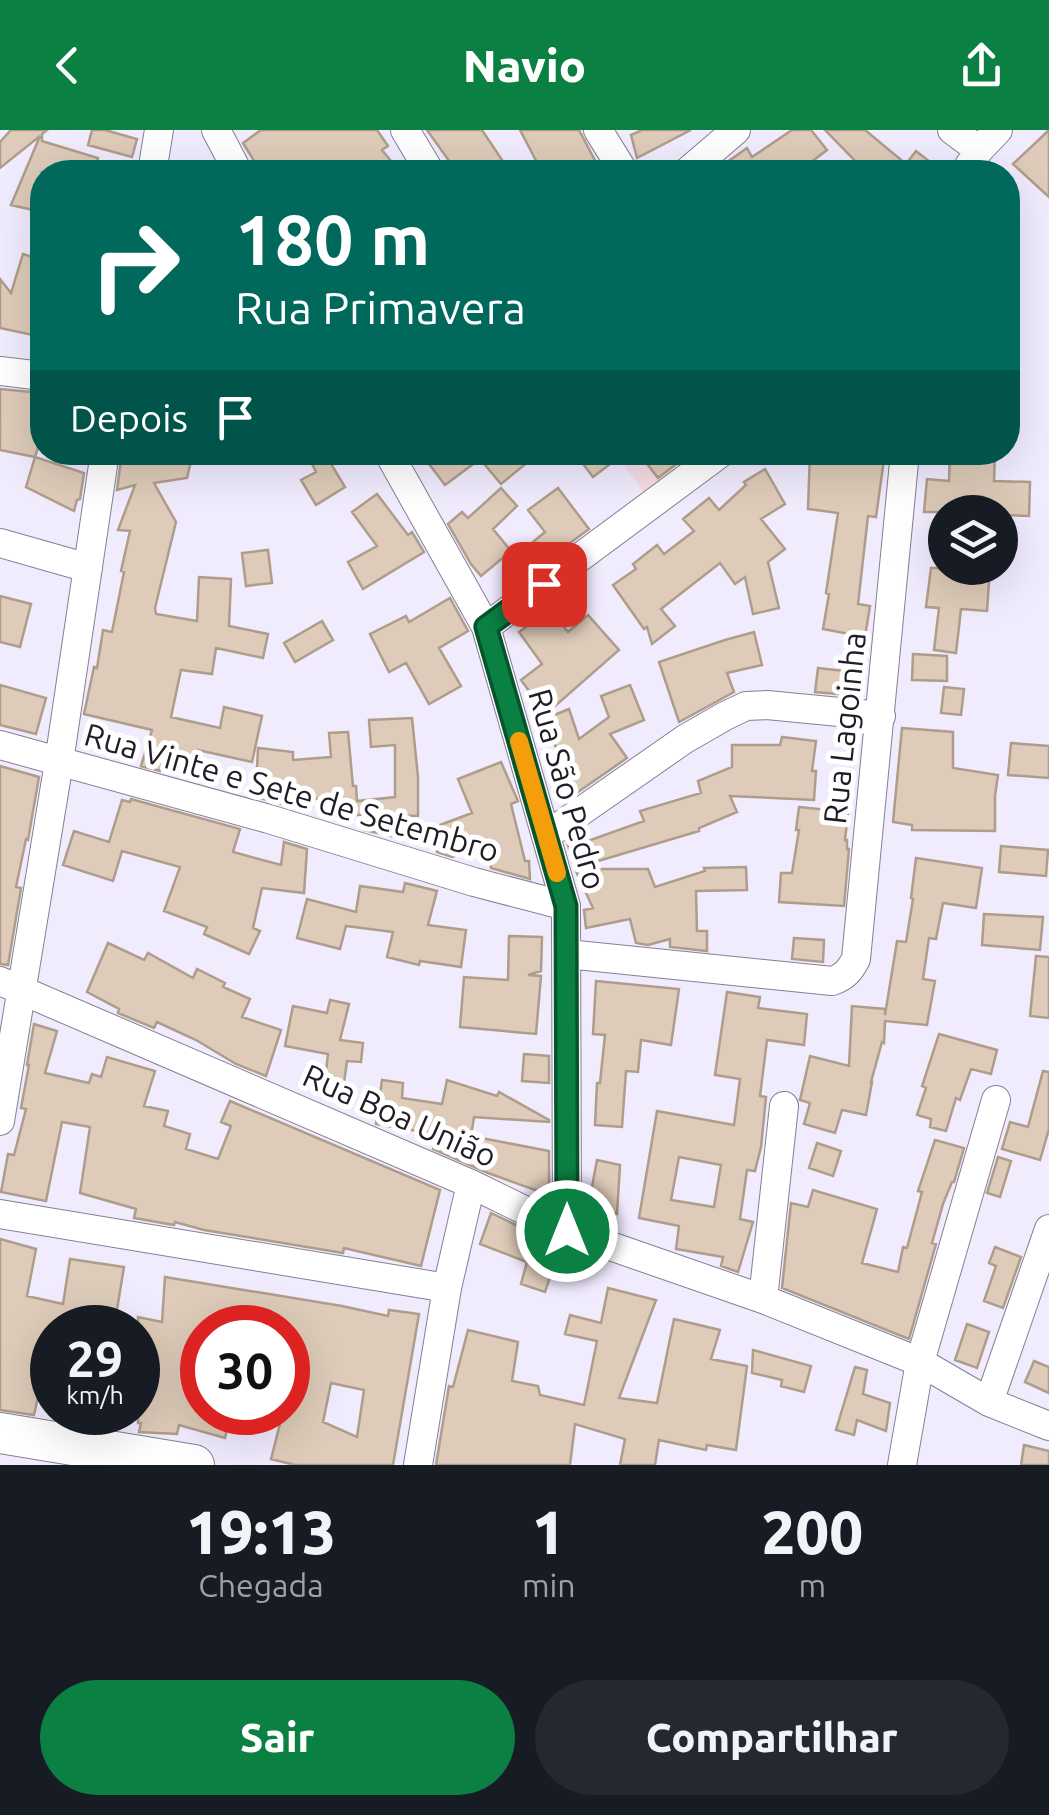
<!DOCTYPE html>
<html lang="pt">
<meta charset="utf-8">
<style>
body{margin:0;font-family:Ubuntu,sans-serif;background:#242831;color:#f1f3f6;height:100vh;display:flex;flex-direction:column;font-size:38px;white-space:nowrap}
*{box-sizing:border-box;margin:0}
p{font-size:32px;color:#9ea1a6}
.icon{flex:none;width:55px;height:55px;fill:none;stroke:currentColor;stroke-width:2;stroke-linecap:round;stroke-linejoin:round}
.map{position:relative;height:1335px;overflow:hidden}
.panel{display:flex;flex-direction:column;background:#171b24;flex:1}
.panel>*{flex:none}
.banner{position:absolute;left:30px;top:30px;width:990px;height:305px;border-radius:40px;box-shadow:0 10px 40px #0002;background:#00695c;color:#fff;overflow:hidden}
.buttons{position:absolute;left:928px;top:365px;display:grid;gap:20px}
.buttons a{display:grid;place-items:center;width:90px;height:90px;border-radius:50%;background:#171b24;box-shadow:0 10px 40px #0002;font-size:50px}
.speed{position:absolute;left:30px;top:1175px;display:flex;gap:20px;font-size:50px;font-weight:700;text-align:center}
.speed>*{display:grid;place-content:center;width:130px;height:130px;border-radius:50%;background:#171b24;box-shadow:0 10px 40px #0002;line-height:1}
.speed small{font-size:25px;font-weight:400}
.speed .limit{border:15px solid #d22;background:#fff;color:#111}
.pin{position:absolute;display:grid;place-items:center;width:85px;height:85px;color:#fff;margin:-42px;border-radius:20px;box-shadow:0 5px 15px #0006}
.me{position:absolute;width:110px;margin:-55px;rotate:0deg;stroke-linejoin:round;filter:drop-shadow(0 0 8px #0008)}
.turn{display:flex;align-items:center;gap:35px;height:210px;padding:0 40px;font-size:45px}
.turn .icon{width:130px;height:130px;stroke-width:2.5}
.turn b{display:block;font-size:70px;line-height:85px}
.then{display:flex;align-items:center;height:95px;padding:0 40px;background:#0003;gap:20px;font-size:38px}
.eta{display:flex;justify-content:space-evenly;align-items:center;height:170px;text-align:center}
.eta b{font-size:60px;font-weight:800;line-height:70px}
.primary-button{display:flex;gap:20px;margin-top:auto;padding:20px 40px}
.primary-button a{flex:1;height:115px;border-radius:60px;background:#0b8043;color:#fff;font-size:40px;font-weight:800;line-height:115px;text-align:center}
.primary-button a+a{background:#242831;color:#f1f3f6}
header{display:flex;justify-content:space-between;align-items:center;height:130px;padding:0 40px;background:#0b8043;color:#fff;font-size:45px;font-weight:800}
.map>svg:first-child{display:block}
</style>
<header><svg class="icon" aria-label="back" viewBox="0 0 24 24"><path d="M15 5l-7 7 7 7"/></svg>Navio<svg class="icon" aria-label="share" viewBox="0 0 24 24"><path d="M12 15V3M7 8l5-5 5 5M5 13v7h14v-7"/></svg></header>
<div class="map">
<svg width="1049" height="1335" viewBox="0 0 1049 1335">
<rect width="100%" height="100%" fill="#f1ebfe"/>
<path fill="#f6dde6" d="M 616,323 L 713,323 L 646,366 Z"/>
<path fill="#decbb9" stroke="#af9d8b" stroke-width="2.5" fill-rule="evenodd" d="M 11,0 L 47,0 L 42,4 L 42,11 L 98,28 L 94,42 L 42,42 L 42,82 L 11,75 L 40,6 L 0,38 L 0,12 Z
M 92,0 L 105,0 L 137,9 L 132,27 L 88,15 Z
M 261,0 L 377,0 L 388,16 L 382,20 L 400,42 L 261,42 L 243,13 Z
M 427,0 L 482,0 L 510,42 L 457,42 Z
M 520,0 L 579,0 L 601,42 L 542,42 Z
M 642,0 L 691,0 L 637,28 L 631,5 Z
M 792,0 L 811,0 L 827,20 L 798,42 L 713,42 L 747,18 L 752,27 Z
M 825,0 L 865,0 L 906,34 L 916,21 L 943,42 L 866,42 Z
M 1049,0 L 1049,67 L 1013,34 Z
M 23,124 L 42,130 L 42,207 L 0,198 L 0,149 L 11,163 Z
M 0,259 L 42,263 L 42,305 L 35,327 L 0,320 Z
M 122,322 L 193,322 L 187,348 L 154,353 L 176,392 L 155,478 L 156,484 L 197,491 L 199,447 L 231,449 L 229,496 L 268,504 L 263,528 L 216,518 L 212,544 L 181,540 L 171,587 L 220,598 L 224,577 L 262,586 L 252,632 L 198,620 L 197,627 L 166,620 L 160,641 L 141,636 L 152,600 L 84,584 L 94,537 L 97,538 L 103,500 L 112,502 L 124,442 L 121,441 L 130,401 L 118,400 L 135,355 L 117,360 Z
M 306,322 L 324,322 L 345,357 L 316,375 L 301,350 L 316,342 Z
M 420,322 L 540,322 L 501,354 L 480,329 L 445,355 Z
M 574,322 L 626,322 L 593,347 Z
M 638,322 L 692,322 L 658,348 Z
M 810,322 L 885,322 L 876,387 L 868,386 L 858,474 L 870,476 L 865,507 L 823,499 L 829,464 L 826,463 L 838,383 L 808,379 Z
M 950,322 L 995,322 L 994,351 L 1030,352 L 1029,386 L 1000,385 L 1000,382 L 924,382 L 927,349 L 949,351 Z
M 35,327 L 84,343 L 80,369 L 77,370 L 74,381 L 26,357 Z
M 765,339 L 785,374 L 761,389 L 785,419 L 768,432 L 779,478 L 753,484 L 745,447 L 735,454 L 720,433 L 661,479 L 675,496 L 652,514 L 647,497 L 644,499 L 613,455 L 636,439 L 633,434 L 657,415 L 664,424 L 694,401 L 683,389 L 709,368 L 719,380 L 746,355 L 744,352 Z
M 501,358 L 517,376 L 493,399 L 511,421 L 481,446 L 471,434 L 448,394 L 462,382 L 468,388 Z
M 558,358 L 589,399 L 522,448 L 510,431 L 545,402 L 528,380 Z
M 377,364 L 408,405 L 412,402 L 424,422 L 363,459 L 348,432 L 377,416 L 352,382 Z
M 268,420 L 272,453 L 246,456 L 242,423 Z
M 931,438 L 990,438 L 987,481 L 961,479 L 956,523 L 934,520 L 939,478 L 926,477 Z
M 0,466 L 31,474 L 20,517 L 0,512 Z
M 450,468 L 468,501 L 439,518 L 461,556 L 429,574 L 406,533 L 389,542 L 370,504 L 406,486 L 409,492 Z
M 550,479 L 568,502 L 588,485 L 619,520 L 546,584 L 521,550 L 542,534 L 519,502 Z
M 322,491 L 333,510 L 295,532 L 284,513 Z
M 754,502 L 762,535 L 727,543 L 734,562 L 679,592 L 659,532 L 725,510 Z
M 913,524 L 947,526 L 947,551 L 912,550 Z
M 818,538 L 862,543 L 860,566 L 815,562 Z
M 0,555 L 46,568 L 36,604 L 0,595 Z
M 630,555 L 644,590 L 610,604 L 627,628 L 575,664 L 559,628 L 547,588 L 569,579 L 579,609 L 609,587 L 601,566 Z
M 944,557 L 964,559 L 961,585 L 941,583 Z
M 412,588 L 418,647 L 418,686 L 388,685 L 391,706 L 364,700 L 363,685 L 333,685 L 332,668 L 289,670 L 288,676 L 260,668 L 263,639 L 257,638 L 258,618 L 293,622 L 293,630 L 331,627 L 329,603 L 348,602 L 353,656 L 356,656 L 357,671 L 395,667 L 395,615 L 371,617 L 369,590 Z
M 902,598 L 953,602 L 953,638 L 998,645 L 995,666 L 995,701 L 912,700 L 912,695 L 893,692 Z
M 782,607 L 816,611 L 812,641 L 816,641 L 814,670 L 730,666 L 737,682 L 699,698 L 699,701 L 575,738 L 567,712 L 585,704 L 588,711 L 644,691 L 640,681 L 701,663 L 698,651 L 732,637 L 732,615 L 780,615 Z
M 1011,613 L 1049,616 L 1049,648 L 1008,645 Z
M 501,632 L 518,671 L 511,674 L 525,731 L 529,731 L 530,749 L 491,738 L 489,714 L 452,727 L 437,722 L 429,699 L 472,683 L 458,649 Z
M 0,636 L 39,647 L 28,710 L 26,709 L 16,757 L 21,758 L 8,835 L 0,834 Z
M 131,669 L 240,699 L 233,722 L 281,735 L 284,712 L 307,719 L 304,763 L 262,758 L 253,798 L 260,801 L 249,824 L 204,804 L 207,797 L 164,781 L 180,737 L 122,721 L 113,751 L 63,735 L 74,701 L 109,712 L 122,670 L 130,672 Z
M 799,677 L 848,682 L 845,710 L 847,710 L 847,719 L 849,719 L 844,776 L 779,772 L 781,743 L 792,743 L 799,700 L 796,700 Z
M 1001,716 L 1048,720 L 1046,746 L 999,742 Z
M 916,728 L 982,738 L 976,778 L 943,773 L 936,809 L 929,808 L 923,849 L 935,851 L 927,895 L 885,891 L 884,913 L 882,912 L 871,952 L 872,952 L 866,985 L 842,980 L 835,1003 L 804,994 L 810,973 L 800,970 L 810,926 L 849,936 L 852,876 L 885,879 L 885,885 L 897,811 L 906,812 L 913,769 L 911,768 Z
M 746,737 L 747,760 L 696,761 L 697,801 L 707,801 L 707,821 L 670,817 L 670,809 L 648,815 L 636,813 L 630,789 L 586,798 L 584,780 L 593,778 L 575,739 L 648,739 L 655,757 L 705,741 L 704,738 Z
M 405,753 L 437,761 L 428,795 L 466,800 L 461,837 L 420,831 L 419,835 L 387,827 L 393,802 L 346,796 L 340,819 L 297,808 L 307,769 L 356,782 L 360,756 L 403,762 Z
M 984,784 L 1043,787 L 1040,820 L 982,815 Z
M 509,806 L 542,807 L 541,841 L 528,845 L 541,846 L 536,904 L 460,897 L 464,847 L 508,850 Z
M 794,808 L 824,810 L 823,832 L 792,829 Z
M 108,813 L 144,830 L 148,823 L 193,848 L 197,839 L 225,853 L 223,857 L 250,869 L 242,887 L 281,900 L 266,946 L 236,934 L 196,910 L 157,892 L 154,898 L 118,883 L 119,879 L 87,862 Z
M 1036,826 L 1049,827 L 1049,888 L 1030,886 Z
M 596,851 L 679,859 L 671,915 L 641,910 L 638,942 L 626,941 L 622,997 L 595,995 L 597,953 L 600,953 L 605,905 L 593,904 Z
M 727,862 L 760,867 L 758,878 L 807,884 L 804,915 L 767,910 L 760,966 L 766,967 L 761,1017 L 755,1041 L 747,1040 L 740,1089 L 753,1092 L 738,1142 L 721,1136 L 723,1127 L 676,1119 L 679,1096 L 639,1088 L 657,981 L 734,995 L 740,949 L 715,945 ZM 679,1027 L 721,1035 L 714,1077 L 671,1070 Z
M 330,870 L 349,874 L 340,910 L 363,913 L 361,932 L 347,931 L 344,953 L 325,950 L 328,924 L 285,916 L 293,876 L 327,883 Z
M 34,894 L 57,901 L 45,943 L 89,953 L 92,944 L 101,947 L 107,927 L 155,941 L 144,976 L 168,981 L 164,996 L 190,1004 L 186,1019 L 218,1029 L 231,996 L 221,992 L 230,971 L 440,1060 L 421,1136 L 344,1118 L 343,1123 L 204,1100 L 175,1092 L 174,1095 L 134,1088 L 136,1079 L 80,1063 L 90,997 L 62,992 L 46,1071 L 1,1062 L 8,1024 L 14,1025 L 26,979 L 21,978 L 29,935 L 27,935 Z
M 939,904 L 997,920 L 991,944 L 971,939 L 960,970 L 956,968 L 946,1001 L 930,997 L 931,989 L 917,985 L 926,958 L 922,956 Z
M 524,924 L 549,926 L 549,953 L 522,951 Z
M 1043,941 L 1049,942 L 1049,999 L 1040,1030 L 1002,1019 L 1010,992 L 1028,997 Z
M 382,950 L 403,953 L 402,968 L 442,974 L 447,950 L 497,966 L 499,962 L 549,990 L 549,992 L 474,987 L 471,1006 L 549,1021 L 549,1065 L 488,1043 L 433,1019 L 436,1004 L 376,994 Z
M 935,1010 L 964,1018 L 954,1052 L 952,1052 L 943,1074 L 932,1113 L 936,1114 L 909,1209 L 782,1158 L 791,1073 L 808,1077 L 813,1060 L 877,1079 L 862,1133 L 898,1142 L 903,1117 L 907,1118 L 922,1062 L 918,1061 Z
M 817,1013 L 841,1021 L 833,1046 L 809,1038 Z
M 998,1027 L 1011,1031 L 1000,1067 L 987,1063 Z
M 597,1030 L 620,1035 L 617,1084 L 588,1078 Z
M 491,1083 L 524,1099 L 521,1105 L 559,1121 L 545,1162 L 521,1154 L 527,1132 L 480,1114 Z
M 0,1109 L 36,1119 L 27,1166 L 63,1174 L 70,1129 L 124,1137 L 114,1198 L 52,1198 L 52,1213 L 50,1212 L 34,1285 L 0,1280 Z
M 995,1117 L 1021,1127 L 1003,1178 L 984,1171 L 996,1136 L 989,1133 Z
M 165,1147 L 342,1176 L 388,1186 L 389,1180 L 419,1184 L 393,1335 L 295,1335 L 271,1329 L 283,1282 L 288,1282 L 288,1276 L 289,1276 L 290,1226 L 288,1225 L 288,1198 L 202,1198 L 202,1282 L 231,1282 L 225,1308 L 179,1295 L 177,1304 L 139,1302 L 141,1293 L 138,1293 L 138,1187 L 162,1192 ZM 331,1253 L 364,1260 L 357,1307 L 323,1292 Z
M 608,1158 L 656,1170 L 619,1268 L 657,1273 L 674,1189 L 720,1200 L 711,1229 L 747,1236 L 736,1320 L 707,1315 L 706,1320 L 659,1310 L 655,1335 L 620,1335 L 625,1309 L 575,1294 L 570,1335 L 436,1335 L 449,1256 L 453,1257 L 468,1200 L 518,1212 L 512,1251 L 538,1256 L 540,1265 L 584,1275 L 597,1211 L 565,1204 L 570,1185 L 601,1193 Z
M 967,1194 L 989,1202 L 977,1238 L 955,1230 Z
M 753,1220 L 811,1236 L 804,1262 L 781,1256 L 782,1250 L 752,1243 Z
M 1034,1231 L 1049,1237 L 1049,1263 L 1025,1252 Z
M 855,1237 L 867,1240 L 863,1264 L 890,1273 L 886,1301 L 857,1290 L 854,1305 L 836,1300 Z
M 1024,1315 L 1049,1321 L 1049,1335 L 1021,1335 Z"/>
<g fill="none" stroke-linecap="round" stroke-linejoin="round">
<g stroke="#857f94" stroke-width="30">
<path id="street" d="M 216,0 L 238,42
M 405,0 L 430,42
M 598,0 L 624,42
M 952,0 L 979,20
M 152,42 L 159,0
M 687,42 L 736,0
M 965,42 L 979,20 L 998,0
M 0,241 L 42,246
M 388,322 L 486,497 L 566,776 L 567,1101
M 0,413 L 88,438
M 486,497 L 722,322
M 0,615 L 269,689 L 474,752 L 566,776
M 547,705 L 685,609 L 725,586 L 746,576 L 767,575 L 881,586
M 567,824 L 832,851 C 845,847 850,840 856,829 L 905,322
M 0,851 L 471,1054 L 567,1101 L 763,1169 L 920,1232 L 989,1272 L 1049,1296
M 0,991 L 59,632 L 105,322
M 0,1084 L 447,1158
M 763,1169 L 784,976
M 989,1272 L 1049,1099
M 418,1335 L 447,1158 L 471,1054
M 902,1335 L 920,1232 L 996,970"/>
</g>
<g stroke="#857f94" stroke-width="42">
<path id="secondary" d="M 0,1303 L 194,1335"/>
</g>
<use href="#street" stroke="#fff" stroke-width="28"/>
<use href="#secondary" stroke="#fff" stroke-width="40"/>
</g>
<g fill="none" stroke-linecap="round" stroke-linejoin="round">
<g stroke="#07532c" stroke-width="25">
<path id="route" d="M 544,454 L 486,497 L 566,776 L 567,1101"/>
</g>
<use href="#route" stroke="#0b8043" stroke-width="18"/>
<path stroke="#f59e0b" stroke-width="18" d="M 519,611 L 557,743"/>
</g>
<g text-anchor="middle" dominant-baseline="central" stroke-width="10" stroke-linejoin="round" paint-order="stroke">
<g font-size="32" fill="#201d26" stroke="#fff">
<text transform="translate(844 598) rotate(-84)">Rua Lagoinha</text>
<text transform="translate(568 659) rotate(74)">Rua São Pedro</text>
<text transform="translate(292 662) rotate(16)">Rua Vinte e Sete de Setembro</text>
<text transform="translate(400 985) rotate(24)">Rua Boa União</text>
</g>
</g>
</svg>
<div class="buttons">
<a><svg class="icon" aria-label="layers" viewBox="0 0 24 24"><path d="M12 4l9 5-9 5-9-5zM3 14l9 5 9-5"/></svg></a>
</div>
<div class="speed"><div>29<small>km/h</small></div><div class="limit">30</div></div>
<div class="pin" style="left:544px;top:454px;background:#d93025"><svg class="icon" aria-label="arrive" viewBox="0 0 24 24"><path d="M6 21V4h12l-3 4 3 4H6"/></svg></div>
<svg class="me" style="left:567px;top:1101px" viewBox="-20 -20 40 40"><circle r="17" fill="#0b8043" stroke="#fff" stroke-width="3"/><path d="M0-11L8 9 0 5-8 9z" fill="#fff"/></svg>
<div class="banner">
<div class="turn"><svg class="icon" aria-label="right" viewBox="0 0 24 24"><path d="M7 20v-9h11M14 6l5 5-5 5"/></svg><div><b>180 m</b>Rua Primavera</div></div>
<div class="then">Depois<svg class="icon" aria-label="arrive" viewBox="0 0 24 24"><path d="M6 21V4h12l-3 4 3 4H6"/></svg></div>
</div>
</div>
<section class="panel">
<div class="eta">
<div><b>19:13</b><p>Chegada</p></div>
<div><b>1</b><p>min</p></div>
<div><b>200</b><p>m</p></div>
</div>
<div class="primary-button"><a>Sair</a><a>Compartilhar</a></div>
</section>
